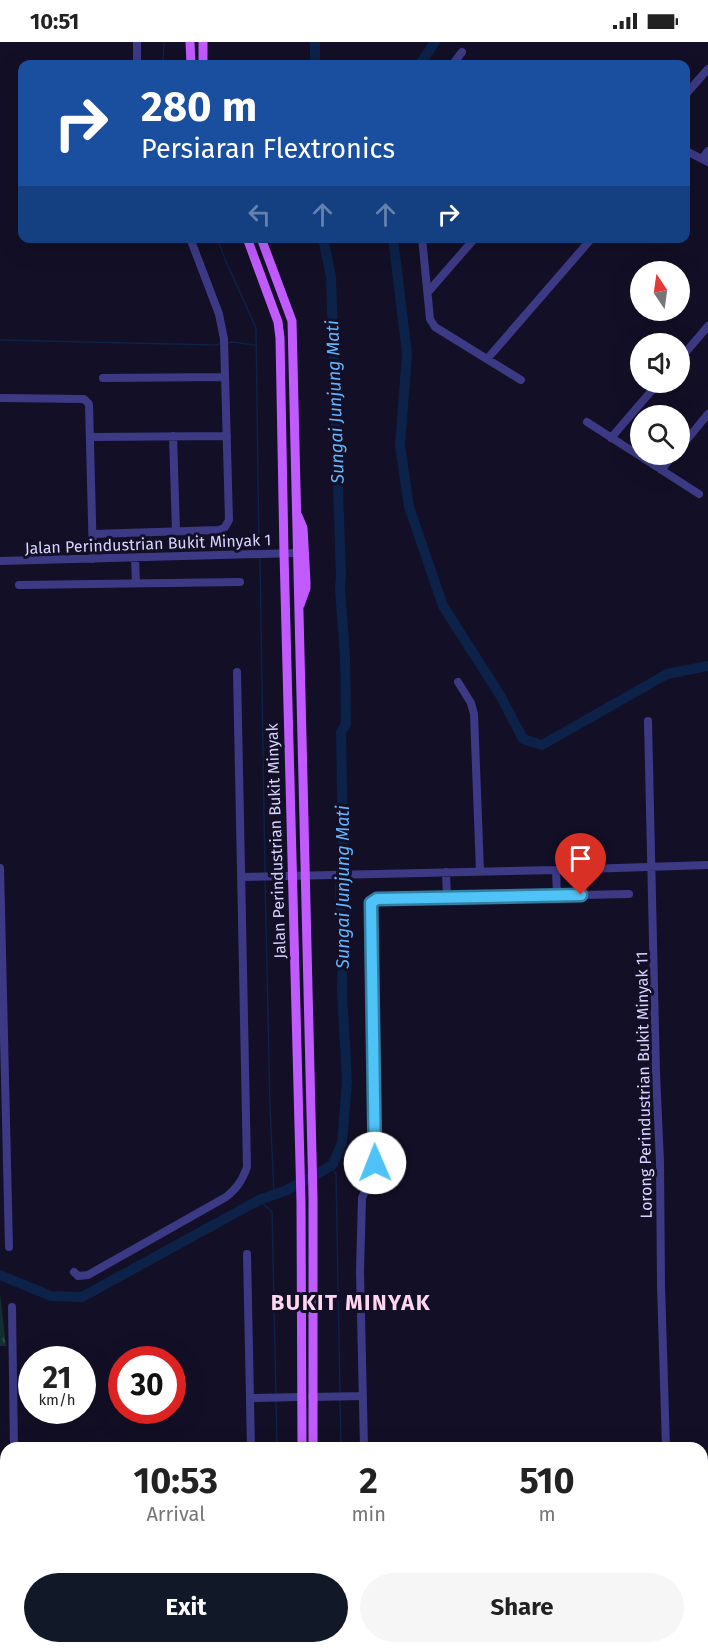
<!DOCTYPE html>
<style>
body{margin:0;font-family:"Fira Sans",sans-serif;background:#f6f6f6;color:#222;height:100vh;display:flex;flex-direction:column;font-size:22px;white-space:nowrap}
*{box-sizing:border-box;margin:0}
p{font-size:20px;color:#767676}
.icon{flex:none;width:33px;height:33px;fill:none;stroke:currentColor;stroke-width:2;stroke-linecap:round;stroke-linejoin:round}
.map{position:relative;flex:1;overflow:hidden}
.details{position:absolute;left:0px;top:1400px;width:708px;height:212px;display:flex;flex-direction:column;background:#fff;border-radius:18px 18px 0 0;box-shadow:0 6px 24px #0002}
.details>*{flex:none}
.guide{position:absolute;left:18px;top:18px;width:672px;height:183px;border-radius:12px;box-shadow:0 6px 24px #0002;background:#1a4fa0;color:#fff;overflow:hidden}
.needle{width:39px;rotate:347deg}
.fabs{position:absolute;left:630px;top:219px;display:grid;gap:12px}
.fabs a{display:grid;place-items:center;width:60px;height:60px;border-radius:50%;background:#fff;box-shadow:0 6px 24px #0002;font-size:30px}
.speed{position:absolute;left:18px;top:1304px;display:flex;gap:12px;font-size:30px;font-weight:700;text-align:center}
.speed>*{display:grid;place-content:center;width:78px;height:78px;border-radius:50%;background:#fff;box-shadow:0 6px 24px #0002;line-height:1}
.speed small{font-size:15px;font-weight:400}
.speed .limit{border:9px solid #d22;background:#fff;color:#111}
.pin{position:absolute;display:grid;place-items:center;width:51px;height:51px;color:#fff;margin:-62px -26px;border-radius:50% 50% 50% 0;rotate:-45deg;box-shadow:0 0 6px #0007}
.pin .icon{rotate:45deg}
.me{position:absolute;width:66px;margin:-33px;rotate:359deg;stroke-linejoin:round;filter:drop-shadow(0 0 4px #0008)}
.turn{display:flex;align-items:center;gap:21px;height:126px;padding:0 24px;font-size:27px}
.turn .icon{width:78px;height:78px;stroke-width:2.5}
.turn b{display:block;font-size:42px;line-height:51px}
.lanes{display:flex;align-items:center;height:57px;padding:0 24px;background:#0003;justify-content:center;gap:30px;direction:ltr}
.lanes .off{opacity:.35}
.eta{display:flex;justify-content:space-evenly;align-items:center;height:102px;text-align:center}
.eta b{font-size:36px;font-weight:700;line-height:42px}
.primary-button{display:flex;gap:12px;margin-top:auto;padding:12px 24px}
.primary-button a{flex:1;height:69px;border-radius:36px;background:#111827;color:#fff;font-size:24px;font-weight:700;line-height:69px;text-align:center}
.primary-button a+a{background:#f6f6f6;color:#222}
.status{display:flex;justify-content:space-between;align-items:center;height:42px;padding:0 30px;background:#fff;direction:ltr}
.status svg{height:16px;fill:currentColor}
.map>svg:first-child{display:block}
</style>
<div class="status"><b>10:51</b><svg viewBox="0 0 49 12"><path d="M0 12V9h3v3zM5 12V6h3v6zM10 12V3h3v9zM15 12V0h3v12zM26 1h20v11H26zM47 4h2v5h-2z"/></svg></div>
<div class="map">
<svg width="708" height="1610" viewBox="0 0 708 1610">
<defs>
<pattern id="grass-tufts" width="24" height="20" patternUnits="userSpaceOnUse" patternTransform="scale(1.5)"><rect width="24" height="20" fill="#12302f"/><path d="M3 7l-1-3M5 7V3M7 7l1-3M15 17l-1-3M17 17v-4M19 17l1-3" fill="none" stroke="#344d4e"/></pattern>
</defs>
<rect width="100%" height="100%" fill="#130f26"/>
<path fill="url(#grass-tufts)" d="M 0,1250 L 0,1251 L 6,1304 L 0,1304 Z"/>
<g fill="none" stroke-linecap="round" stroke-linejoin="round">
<path stroke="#0c2248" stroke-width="1.5" d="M 163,22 L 164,0
M 217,196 L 225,217 L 256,286 L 259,509
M 0,298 L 216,303 L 222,301
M 227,301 L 232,300 L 255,303
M 260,516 L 265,833
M 265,837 L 270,1064 L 274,1153
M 330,1124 L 336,1132 L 340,1352
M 259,1158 L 272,1170 L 276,1353
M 276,1357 L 277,1406
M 340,1357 L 341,1406
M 281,1605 L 281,1610
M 344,1605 L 344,1610"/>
<path stroke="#0c2248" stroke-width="10" d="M 315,0 L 315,22
M 420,22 L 435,0
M 393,196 L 407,312 L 400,403 L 409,465 L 443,564 L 500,653 L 523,697 L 542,703 L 667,632 L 708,624
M 0,1233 L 51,1254 L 82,1255 L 259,1158 L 287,1148 L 324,1128 L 333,1122 L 342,1101 L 347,1039 L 342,949 L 343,904 L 340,848 L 343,805 L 341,690 L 346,682 L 345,615 L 340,547 L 341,534 L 331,235 L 323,196"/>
<path stroke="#3d3a85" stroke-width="8" d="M 137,0 L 137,22
M 453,22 L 462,10
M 686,52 L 708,27
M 686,109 L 708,120
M 702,117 L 708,109
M 422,196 L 430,277 L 435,285 L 521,338
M 428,250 L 475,196
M 488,316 L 592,196
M 680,317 L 708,284
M 103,336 L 225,335
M 0,356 L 84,357 L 89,362 L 93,517
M 587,380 L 699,452
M 173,394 L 176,489
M 90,395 L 227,394
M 611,396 L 659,340
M 680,406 L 708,372
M 661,428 L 674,412
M 93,492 L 219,488 L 225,485 L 229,478 L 224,297 L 219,272 L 190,196
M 135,516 L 136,541
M 0,519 L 296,511
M 19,543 L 240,540
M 458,640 L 471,661 L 474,672 L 480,829
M 648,679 L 656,1031 L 660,1120 L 661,1243 L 666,1406
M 0,826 L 9,1205
M 556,828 L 557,853
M 446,830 L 447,855
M 241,835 L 556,828 L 708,823
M 247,1212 L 251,1406
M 74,1230 L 78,1234 L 88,1233 L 226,1155 C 237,1146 242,1139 247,1125 L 237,630
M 12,1265 L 14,1406
M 312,1355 L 363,1354
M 250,1356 L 301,1355
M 364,1406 L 360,1229 L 362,1156 C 365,1146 374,1140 375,1132 L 371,861 L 377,857 L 629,852
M 702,1561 L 708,1561
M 0,1573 L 6,1572
M 16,1605 L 17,1610
M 365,1605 L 365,1610
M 669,1605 L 669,1610"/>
<path stroke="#c25bff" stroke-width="9" d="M 190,0 L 191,22
M 203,0 L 203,22
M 247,196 L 278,280 L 280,296 L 284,511 L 301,1160 L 302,1406
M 261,196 L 292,279 L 313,1155 L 313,1406
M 298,474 L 303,486 L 306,540 L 306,546 L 300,563
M 303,1605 L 304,1610
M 316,1610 L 317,1605"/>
</g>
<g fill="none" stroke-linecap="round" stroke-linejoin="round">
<g stroke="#337fa1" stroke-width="15">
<path id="route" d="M 375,1121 L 371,861 L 377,857 L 581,853"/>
</g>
<use href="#route" stroke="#4fc3f7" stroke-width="10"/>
</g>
<g text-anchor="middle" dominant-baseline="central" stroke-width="6" stroke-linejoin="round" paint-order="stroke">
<g font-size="16" fill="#d9d4ff" stroke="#130f26">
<text transform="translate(148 502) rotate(-2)">Jalan Perindustrian Bukit Minyak 1</text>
<text transform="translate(276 799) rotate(-92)">Jalan Perindustrian Bukit Minyak</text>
<text transform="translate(644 1043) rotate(-91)">Lorong Perindustrian Bukit Minyak 11</text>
</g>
<g font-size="18" font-style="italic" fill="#62b6ff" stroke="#130f26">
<text transform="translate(335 360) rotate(-92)">Sungai Junjung Mati</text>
<text transform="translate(343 845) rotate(-90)">Sungai Junjung Mati</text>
</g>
<g font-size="22" font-weight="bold" letter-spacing="1.5" fill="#ffd6f0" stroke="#130f26">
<text x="351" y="1260">BUKIT MINYAK</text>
</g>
</g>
</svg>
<div class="fabs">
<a><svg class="needle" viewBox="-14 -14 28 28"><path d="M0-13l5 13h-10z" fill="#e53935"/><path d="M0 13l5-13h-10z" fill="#767676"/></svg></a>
<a><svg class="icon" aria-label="sound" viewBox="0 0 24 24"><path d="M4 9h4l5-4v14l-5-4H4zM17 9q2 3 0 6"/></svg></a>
<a><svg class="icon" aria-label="search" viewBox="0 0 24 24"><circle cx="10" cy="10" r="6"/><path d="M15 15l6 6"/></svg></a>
</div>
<div class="speed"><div>21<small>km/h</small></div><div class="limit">30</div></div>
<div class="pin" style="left:581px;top:853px;background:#d93025"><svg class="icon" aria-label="arrive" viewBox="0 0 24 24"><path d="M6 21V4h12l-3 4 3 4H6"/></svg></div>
<svg class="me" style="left:375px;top:1121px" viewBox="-20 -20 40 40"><circle r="19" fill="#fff"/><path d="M0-13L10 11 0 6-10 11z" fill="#4fc3f7"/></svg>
<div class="guide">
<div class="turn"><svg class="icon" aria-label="right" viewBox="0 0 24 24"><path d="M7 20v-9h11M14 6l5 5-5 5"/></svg><div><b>280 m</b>Persiaran Flextronics</div></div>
<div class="lanes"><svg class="icon off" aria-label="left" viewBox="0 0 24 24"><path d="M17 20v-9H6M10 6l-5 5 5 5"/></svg><svg class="icon off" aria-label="ahead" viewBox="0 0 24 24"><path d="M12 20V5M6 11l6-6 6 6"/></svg><svg class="icon off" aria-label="ahead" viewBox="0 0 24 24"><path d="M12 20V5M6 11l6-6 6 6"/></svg><svg class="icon" aria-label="right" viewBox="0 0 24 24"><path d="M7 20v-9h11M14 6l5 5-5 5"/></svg></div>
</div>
<section class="details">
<div class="eta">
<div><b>10:53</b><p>Arrival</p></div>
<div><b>2</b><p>min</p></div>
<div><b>510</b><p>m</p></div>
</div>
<div class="primary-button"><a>Exit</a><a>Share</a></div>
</section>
</div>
